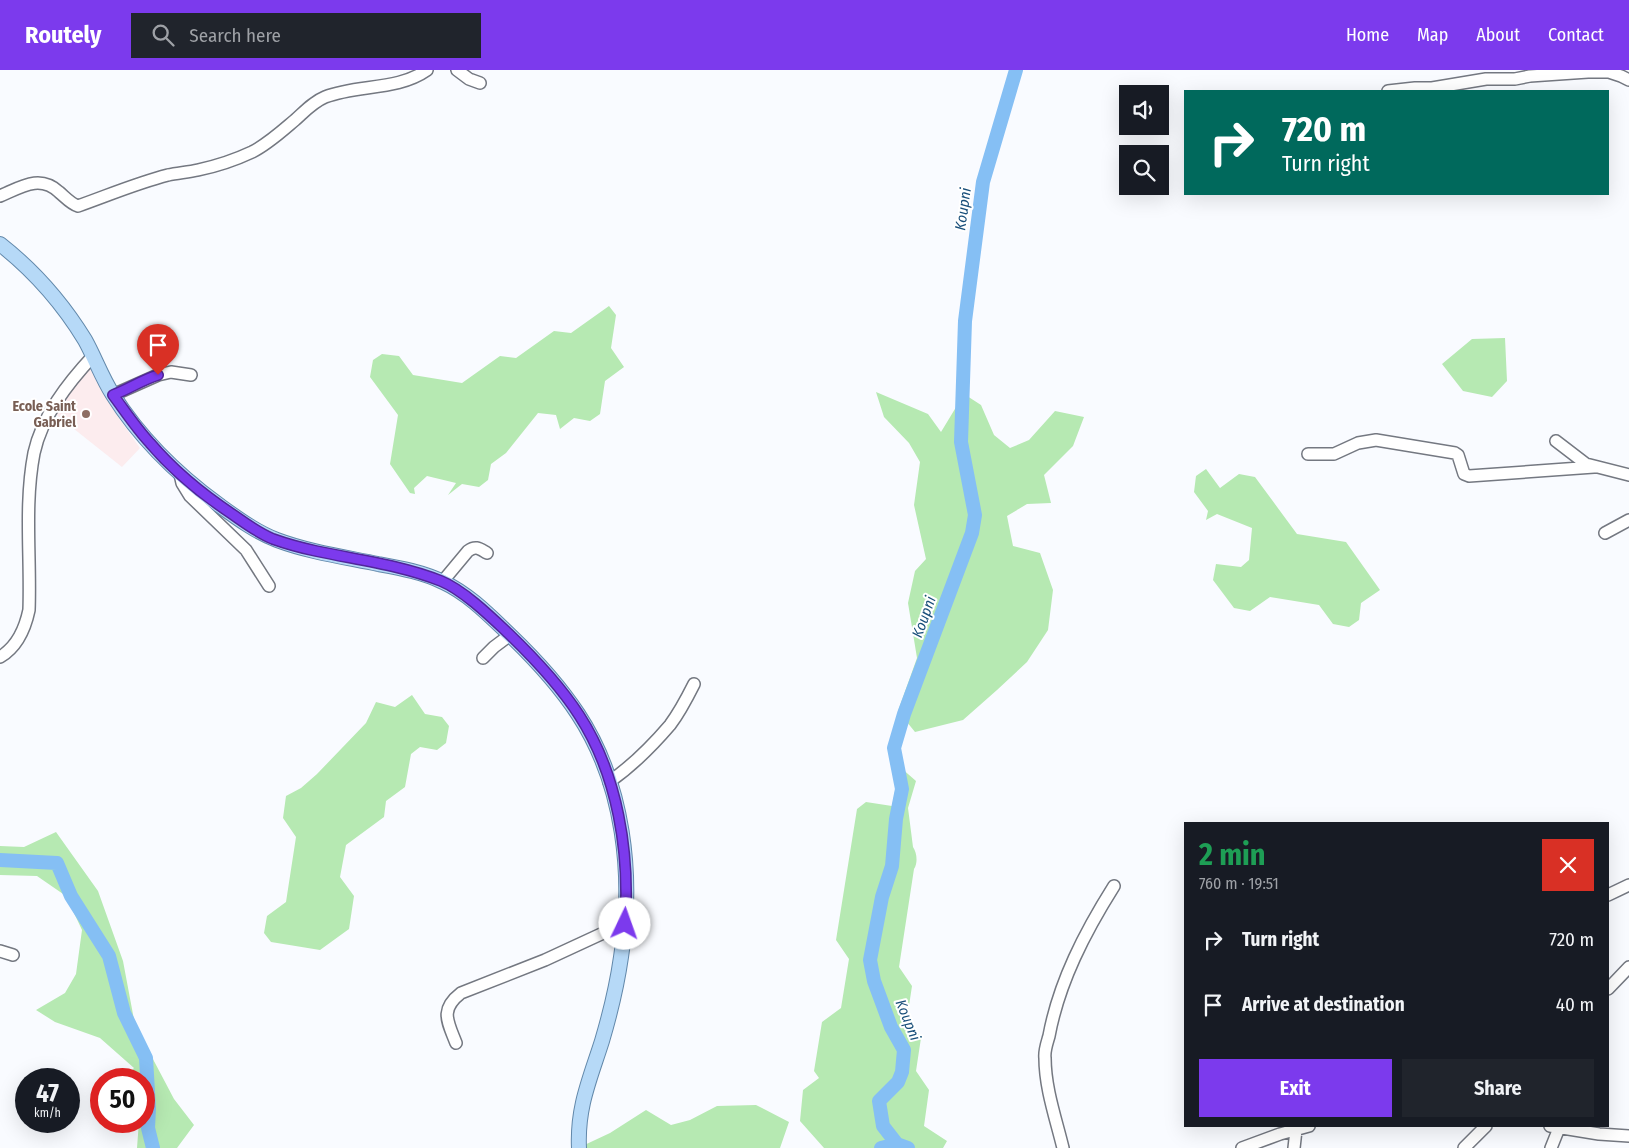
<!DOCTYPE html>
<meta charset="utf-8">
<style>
body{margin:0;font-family:"Fira Sans Condensed",sans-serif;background:#20242c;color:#f1f3f6;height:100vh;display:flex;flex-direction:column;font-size:19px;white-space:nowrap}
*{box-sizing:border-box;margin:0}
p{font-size:16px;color:#9ea1a6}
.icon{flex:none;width:28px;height:28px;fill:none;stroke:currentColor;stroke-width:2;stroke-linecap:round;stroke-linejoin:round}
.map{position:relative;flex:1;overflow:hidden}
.side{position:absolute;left:1184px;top:752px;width:425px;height:305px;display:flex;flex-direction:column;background:#171b24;border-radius:0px;box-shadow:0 5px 20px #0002}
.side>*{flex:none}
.guide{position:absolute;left:1184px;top:20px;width:425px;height:105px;border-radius:0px;box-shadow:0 5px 20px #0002;background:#00695c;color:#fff;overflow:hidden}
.controls{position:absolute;left:1119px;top:15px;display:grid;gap:10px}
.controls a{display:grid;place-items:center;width:50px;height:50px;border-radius:0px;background:#171b24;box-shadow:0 5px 20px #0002;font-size:25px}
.speed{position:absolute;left:15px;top:998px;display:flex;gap:10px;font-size:25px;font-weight:700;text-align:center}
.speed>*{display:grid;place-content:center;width:65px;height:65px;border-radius:50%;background:#171b24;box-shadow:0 5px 20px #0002;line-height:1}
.speed small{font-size:12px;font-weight:400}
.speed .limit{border:8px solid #d22;background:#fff;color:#111}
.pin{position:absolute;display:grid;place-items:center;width:42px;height:42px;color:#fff;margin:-51px -21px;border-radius:50% 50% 50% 0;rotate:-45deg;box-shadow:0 0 5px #0007}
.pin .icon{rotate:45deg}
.me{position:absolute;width:55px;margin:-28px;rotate:3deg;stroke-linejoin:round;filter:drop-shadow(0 0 4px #0008)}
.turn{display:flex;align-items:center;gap:18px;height:105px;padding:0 15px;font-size:22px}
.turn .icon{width:65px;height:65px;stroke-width:2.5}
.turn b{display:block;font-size:35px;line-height:42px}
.round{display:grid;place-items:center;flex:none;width:52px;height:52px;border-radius:0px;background:#20242c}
.headline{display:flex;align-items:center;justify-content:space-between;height:85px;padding:0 15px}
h1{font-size:30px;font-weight:700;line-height:38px;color:#1e9e55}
.primary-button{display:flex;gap:10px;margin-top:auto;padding:10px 15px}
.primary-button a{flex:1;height:58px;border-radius:0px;background:#7c3aed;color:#fff;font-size:20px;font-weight:700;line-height:58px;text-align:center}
.primary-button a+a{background:#20242c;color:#f1f3f6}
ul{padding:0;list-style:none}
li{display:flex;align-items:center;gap:15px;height:65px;padding:0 15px}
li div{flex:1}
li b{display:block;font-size:19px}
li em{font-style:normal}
header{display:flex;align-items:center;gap:30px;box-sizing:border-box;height:70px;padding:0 25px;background:#7c3aed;color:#fff}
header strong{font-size:24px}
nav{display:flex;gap:28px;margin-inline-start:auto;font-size:18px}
.search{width:350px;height:45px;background:#20242c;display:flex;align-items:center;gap:12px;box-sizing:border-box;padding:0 18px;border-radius:0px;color:#9ea1a6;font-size:19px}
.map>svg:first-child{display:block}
</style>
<header>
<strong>Routely</strong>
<div class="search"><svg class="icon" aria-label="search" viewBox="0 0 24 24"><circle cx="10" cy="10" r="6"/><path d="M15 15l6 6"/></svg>Search here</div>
<nav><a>Home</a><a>Map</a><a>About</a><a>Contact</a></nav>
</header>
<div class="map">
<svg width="1629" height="1078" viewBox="0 0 1629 1078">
<rect width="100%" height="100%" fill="#f9fbff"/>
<path fill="#fcecee" d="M 91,295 L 100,309 L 106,328 L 118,347 L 140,378 L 122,397 L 59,347 L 54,342 L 65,323 Z"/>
<path fill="#b6e9b2" d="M 609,236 L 616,245 L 611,278 L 624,297 L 605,311 L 600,344 L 590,351 L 574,348 L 560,359 L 556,345 L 538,343 L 506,383 L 491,394 L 488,410 L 479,417 L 462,414 L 448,425 L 456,413 L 427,406 L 414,418 L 415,424 L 410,423 L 390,394 L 398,345 L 370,307 L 373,290 L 382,284 L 399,286 L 413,305 L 462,313 L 500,286 L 516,288 L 554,261 L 571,263 Z
M 1505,268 L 1507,311 L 1492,327 L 1463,321 L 1442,294 L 1472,269 Z
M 876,322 L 928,344 L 941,362 L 964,324 L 981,335 L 994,365 L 1010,378 L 1029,370 L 1055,341 L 1084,347 L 1073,376 L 1044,405 L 1051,433 L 1027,434 L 1007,446 L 1013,476 L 1040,483 L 1053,520 L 1048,560 L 1027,592 L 997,620 L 963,650 L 915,662 L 898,641 L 917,588 L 908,533 L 915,501 L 926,489 L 914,435 L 920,392 L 909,373 L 884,347 Z
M 1206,399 L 1220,418 L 1239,404 L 1255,407 L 1297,464 L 1346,472 L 1380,520 L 1361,533 L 1359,550 L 1349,557 L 1333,554 L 1319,535 L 1270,527 L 1250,541 L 1234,538 L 1213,510 L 1216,494 L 1241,497 L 1249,490 L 1252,458 L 1217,444 L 1206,450 L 1208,441 L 1194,422 L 1196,406 Z
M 412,625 L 425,644 L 442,647 L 449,656 L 446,673 L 437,680 L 420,677 L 411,684 L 405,717 L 386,731 L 384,747 L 346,775 L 340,807 L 354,826 L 349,859 L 320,880 L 271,872 L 264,863 L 267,846 L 286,832 L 296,767 L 283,748 L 286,726 L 301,718 L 317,704 L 366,653 L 376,632 L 395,637 Z
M 900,697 L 916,711 L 908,738 L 913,777 C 917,783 918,793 914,799 L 899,897 L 912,916 L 907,949 L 921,968 L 916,1001 L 929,1020 L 924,1056 L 947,1071 L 943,1078 L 824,1078 L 800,1051 L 803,1020 L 819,1008 L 814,1001 L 822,952 L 841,938 L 849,889 L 836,870 L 857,739 L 866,732 L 892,736 Z
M 56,762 L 98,821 L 123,891 L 135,955 L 174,1029 L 194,1055 L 177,1078 L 137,1078 L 139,1051 L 144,1051 L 144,1009 L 123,1009 L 134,998 L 100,968 L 55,952 L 36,940 L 65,923 L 76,904 L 82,860 L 66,826 L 37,806 L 0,805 L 0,776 L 24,777 Z
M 756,1035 L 789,1052 L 780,1078 L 578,1078 L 610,1063 L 646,1040 L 671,1055 L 690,1050 L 717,1036 Z"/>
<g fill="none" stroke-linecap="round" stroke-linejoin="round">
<path stroke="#85bff4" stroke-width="14" d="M 0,790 L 57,793 L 71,826 L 109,886 L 124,943 L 146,988 L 149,1039 L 148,1058 L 153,1078
M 881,1078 L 897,1074
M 908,1078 L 897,1074 L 883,1056 L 879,1031 L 898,1012 L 902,1002 L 904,980 L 891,957 L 874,911 L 870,890 L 882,827 L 892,796 L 896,749 L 902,719 L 894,678 L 904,644 L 972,463 L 975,445 L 961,372 L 965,251 L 983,112 L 1016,0"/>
<g stroke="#747881" stroke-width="14">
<path id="minor" d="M 457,0 L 469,9 L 480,13
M 1388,21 L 1415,18 L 1432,18 L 1486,9 L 1515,9 L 1530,6 L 1588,2 L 1609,2 L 1621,6 L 1629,10
M 0,126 C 21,117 40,104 59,122 C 65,127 71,134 78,136 C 109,125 137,113 168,105 C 178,103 189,102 198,100 C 217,96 235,90 252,82 C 268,74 282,61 295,50 C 305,41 313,32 325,27 C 358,14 397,21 427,0
M 113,325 L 158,305 L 171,302 L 191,305
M 1556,371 L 1586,394 L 1629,405
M 1308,384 L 1334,384 L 1358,373 L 1376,370 L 1455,383 L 1458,385 L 1464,404 L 1469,406 L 1594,397
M 180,404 L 182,413 L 190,426 L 246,480 L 269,516
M 1605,463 L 1629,450
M 443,511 L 468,481 C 476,475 480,479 487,483
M 0,587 C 17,577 25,559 29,540 C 31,488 24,435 34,383 C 42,346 68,313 93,286
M 483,588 L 494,577 L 510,565
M 609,712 C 632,696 652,676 670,655 C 679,643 687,628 694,614
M 1608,825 L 1629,815
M 0,881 L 13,885
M 1608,919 L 1629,897
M 456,973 C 448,952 439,940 461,923 L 545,890 L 625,853
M 1550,1056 L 1599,1064 L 1629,1066
M 1063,1078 C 1056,1049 1045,1018 1045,988 C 1044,981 1047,973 1049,966 C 1059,912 1085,862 1114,816
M 1242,1078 L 1280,1064 L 1309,1056
M 1294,1078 L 1296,1060
M 1464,1078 L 1486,1056
M 1551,1078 L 1559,1058"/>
</g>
<g stroke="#6288aa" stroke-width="16">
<path id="major" d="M 0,174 C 33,200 63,234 85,270 C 95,288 102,308 113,325 C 140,368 178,405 219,435 C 237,448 256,462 277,470 C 309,482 344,487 378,494 C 400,498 423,502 443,512 C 469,524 490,546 510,565 C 535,589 559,615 578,644 C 624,714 634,806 621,887 C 617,915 610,944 602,971 C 590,1009 577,1037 579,1078"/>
</g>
<use href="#minor" stroke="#fff" stroke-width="11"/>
<use href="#major" stroke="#b6d9f7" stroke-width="14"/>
</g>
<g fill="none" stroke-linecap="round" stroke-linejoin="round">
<g stroke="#51269a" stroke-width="12">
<path id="route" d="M 158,305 C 142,310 129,319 113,325 C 125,341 136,358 150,373 C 173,400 202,424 232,444 C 245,453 258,463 273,469 C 287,474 302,478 316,481 C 358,490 401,495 441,511 C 463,520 490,546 508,563 C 534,588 559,614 579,645 C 618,705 630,783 625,854"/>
</g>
<use href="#route" stroke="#7c3aed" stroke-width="9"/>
</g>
<circle fill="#8d6e63" stroke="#fff" stroke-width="2" cx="86" cy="344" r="5"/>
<g text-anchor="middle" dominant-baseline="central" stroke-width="4" stroke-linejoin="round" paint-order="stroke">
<g font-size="14" font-weight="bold" fill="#785e54" stroke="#fff" text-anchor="end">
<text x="76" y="336">Ecole Saint<tspan x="76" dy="16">Gabriel</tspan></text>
</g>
<g font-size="15" font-style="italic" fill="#194f7a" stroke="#fff">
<text transform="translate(963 139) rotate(-82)">Koupni</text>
<text transform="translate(924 547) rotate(-70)">Koupni</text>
<text transform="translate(908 950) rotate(68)">Koupni</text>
</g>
</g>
</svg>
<div class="controls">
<a><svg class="icon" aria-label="sound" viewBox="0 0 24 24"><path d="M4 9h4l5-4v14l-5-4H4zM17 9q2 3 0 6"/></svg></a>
<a><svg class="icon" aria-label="search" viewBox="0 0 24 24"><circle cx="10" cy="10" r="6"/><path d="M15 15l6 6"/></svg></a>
</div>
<div class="speed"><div>47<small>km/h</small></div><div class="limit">50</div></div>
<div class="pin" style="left:158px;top:305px;background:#d93025"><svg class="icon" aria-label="arrive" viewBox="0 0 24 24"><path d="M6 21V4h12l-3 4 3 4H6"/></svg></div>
<svg class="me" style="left:625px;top:854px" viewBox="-20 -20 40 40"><circle r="19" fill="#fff"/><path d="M0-13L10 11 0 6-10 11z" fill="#7c3aed"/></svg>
<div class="guide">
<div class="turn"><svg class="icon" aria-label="right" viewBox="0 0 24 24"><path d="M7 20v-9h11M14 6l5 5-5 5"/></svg><div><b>720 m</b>Turn right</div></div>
</div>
<section class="side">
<div class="headline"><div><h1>2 min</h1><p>760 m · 19:51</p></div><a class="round" style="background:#d93025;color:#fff"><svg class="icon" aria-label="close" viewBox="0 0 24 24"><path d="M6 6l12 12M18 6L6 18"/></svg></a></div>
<ul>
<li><svg class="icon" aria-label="right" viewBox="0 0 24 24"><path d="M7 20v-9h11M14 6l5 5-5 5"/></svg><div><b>Turn right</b></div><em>720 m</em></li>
<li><svg class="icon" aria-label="arrive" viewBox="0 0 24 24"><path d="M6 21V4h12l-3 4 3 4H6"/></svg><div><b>Arrive at destination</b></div><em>40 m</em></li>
</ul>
<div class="primary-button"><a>Exit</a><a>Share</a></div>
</section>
</div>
